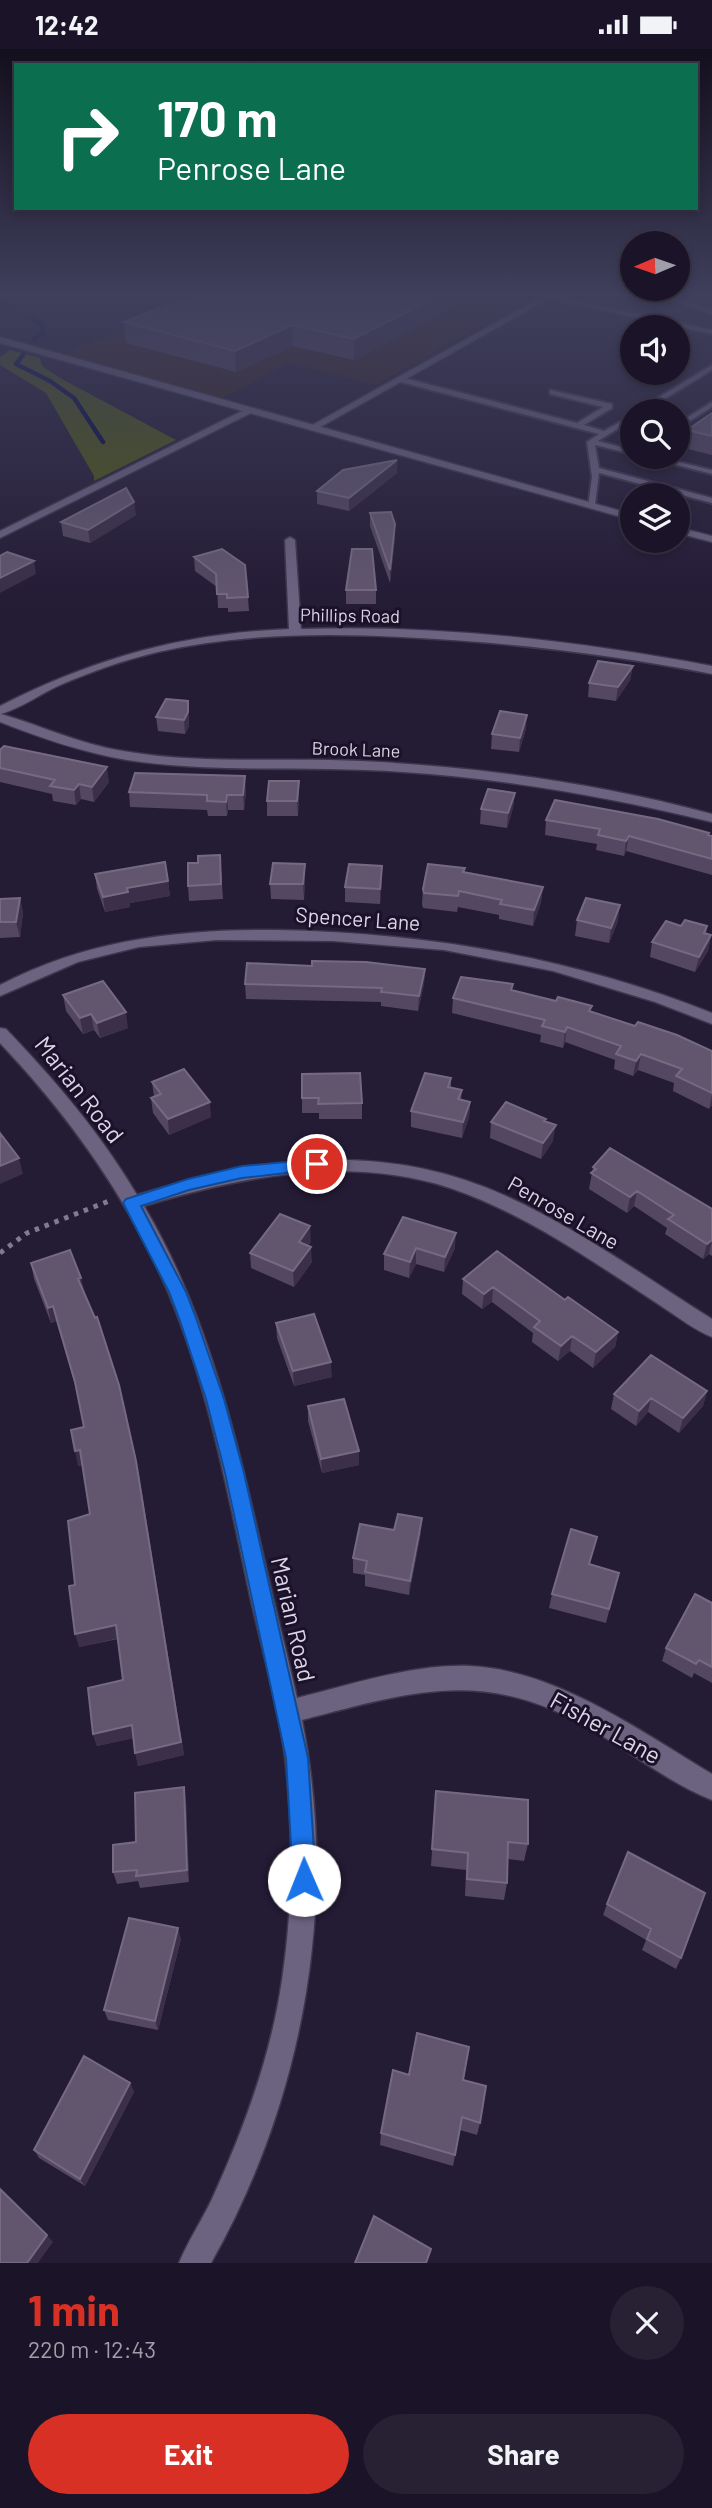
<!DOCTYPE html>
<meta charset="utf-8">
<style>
body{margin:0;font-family:Barlow,sans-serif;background:#282134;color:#f1f3f6;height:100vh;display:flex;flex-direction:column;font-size:26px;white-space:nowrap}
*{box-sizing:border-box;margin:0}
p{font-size:23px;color:#a09ea8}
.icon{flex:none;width:38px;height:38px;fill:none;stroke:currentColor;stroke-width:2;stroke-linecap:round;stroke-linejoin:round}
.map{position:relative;height:2214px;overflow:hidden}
.sheet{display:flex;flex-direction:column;background:#1b1428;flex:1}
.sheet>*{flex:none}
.top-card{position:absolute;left:14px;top:14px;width:684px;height:147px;border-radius:0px;box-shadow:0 4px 10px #0003,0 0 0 2px #393345;background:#0b6e4f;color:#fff;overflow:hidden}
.needle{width:46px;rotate:268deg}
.tools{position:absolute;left:620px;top:182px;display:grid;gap:14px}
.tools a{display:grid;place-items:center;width:70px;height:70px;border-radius:50%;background:#1b1428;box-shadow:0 4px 10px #0003,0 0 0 2px #393345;font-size:35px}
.pin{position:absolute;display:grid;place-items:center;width:60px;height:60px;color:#fff;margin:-30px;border:4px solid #fff;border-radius:50%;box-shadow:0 2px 7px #0007}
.me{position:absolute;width:77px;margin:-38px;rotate:359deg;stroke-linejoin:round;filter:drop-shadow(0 0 5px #0008)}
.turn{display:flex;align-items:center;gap:24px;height:147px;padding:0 28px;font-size:32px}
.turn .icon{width:91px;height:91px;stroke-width:2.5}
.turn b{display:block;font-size:49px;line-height:60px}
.round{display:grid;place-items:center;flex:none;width:74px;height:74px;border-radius:37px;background:#282134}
.head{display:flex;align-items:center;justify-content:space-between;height:119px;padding:0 28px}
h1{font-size:42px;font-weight:700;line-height:52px;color:#d93025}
.button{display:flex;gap:14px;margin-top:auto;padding:14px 28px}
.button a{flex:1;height:80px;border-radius:42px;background:#d93025;color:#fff;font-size:28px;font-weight:700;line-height:80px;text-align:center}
.button a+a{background:#282134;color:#f1f3f6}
.status{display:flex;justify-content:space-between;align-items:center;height:49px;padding:0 35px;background:#1b1428;direction:ltr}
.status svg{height:19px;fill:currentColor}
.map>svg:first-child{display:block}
</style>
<div class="status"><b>12:42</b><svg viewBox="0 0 49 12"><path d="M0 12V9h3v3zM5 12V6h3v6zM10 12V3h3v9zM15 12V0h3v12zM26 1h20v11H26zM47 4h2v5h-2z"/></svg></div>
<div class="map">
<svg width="712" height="2214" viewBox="0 0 712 2214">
<rect width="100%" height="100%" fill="#241b35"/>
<path fill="#36231f" d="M 203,248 L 440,248 L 507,262 L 376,336 L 288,314 L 221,350 L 66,304 Z"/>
<path fill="#4c5811" d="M 10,301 L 40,309 L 42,317 L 60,329 L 176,391 L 94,432 L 94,427 L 46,344 L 0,316 L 0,308 Z"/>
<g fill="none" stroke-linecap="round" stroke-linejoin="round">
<path stroke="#000645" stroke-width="4.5" d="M 0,253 L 15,259
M 26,267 L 42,275 L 43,284 L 34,290
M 23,306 L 16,315 L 50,332 L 74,349 L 103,393"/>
<g stroke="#3e374c" stroke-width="4">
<path id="service" d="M 544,248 L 556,248 L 712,281 L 712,285 Z
M 663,248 L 672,248 L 712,261 L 712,265 Z
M 712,316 L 712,321 L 645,362 L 636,362 Z
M 400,328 L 577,374 L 603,358 L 550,345 L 550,341 L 612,355 L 612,359 L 584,376 L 604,382 L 632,366 L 632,371 L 598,392 L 632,401 L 632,405 L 595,396 L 599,419 L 712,449 L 712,454 L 599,424 L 595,456 L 588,458 L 592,428 L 587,393 L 599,385 L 397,332 Z
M 712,353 L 712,358 L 677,380 L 677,375 Z
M 645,408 L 658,408 L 712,421 L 712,425 Z"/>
</g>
<g stroke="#3e374c" stroke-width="3">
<path id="minor" d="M 542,248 L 552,248 L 315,381 L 307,379 Z
M 248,359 L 251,360 L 251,364 L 0,489 L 0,482 Z
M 290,488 L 295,491 L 301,580 C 438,575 577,592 712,617 L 712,625 C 609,605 506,593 401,588 C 320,584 238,585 158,603 C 124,611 90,623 58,637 C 39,646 21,659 1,665 C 42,677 80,695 123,702 C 202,716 282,708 361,712 C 480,718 597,734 712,765 L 712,773 C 610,748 508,730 403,723 C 311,716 218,725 127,711 C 84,704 41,689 0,673 L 0,657 C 94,609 184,584 289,580 L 285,491 Z
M 277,881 C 428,884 571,908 712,964 L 712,975 L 655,953 L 553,922 L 444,901 L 333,892 L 217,891 L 139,898 L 78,913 L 0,947 L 0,936 C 88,890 180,880 277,881 Z
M 0,979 L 6,980 C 55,1031 101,1085 137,1146 C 263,1108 382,1091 506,1147 C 579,1180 645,1228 712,1270 L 712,1288 C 696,1282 681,1270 667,1261 C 637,1241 608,1222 578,1203 C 538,1178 495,1154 450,1139 C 350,1106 241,1127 144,1157 C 209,1267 237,1391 265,1514 C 275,1559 287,1604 297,1649 C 354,1635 412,1615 470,1617 C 556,1621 640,1682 712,1725 L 712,1751 C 672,1735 634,1706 596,1683 C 487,1618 417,1641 302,1671 C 339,1855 303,2051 211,2214 L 179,2214 C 188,2192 202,2171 212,2150 C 244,2080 271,2007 282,1931 C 293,1857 294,1782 285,1708 C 278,1654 262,1601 250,1547 C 228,1445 209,1340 168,1243 C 128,1149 70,1068 0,994 Z"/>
</g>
<g stroke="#3e374c" stroke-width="3">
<path id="tertiary" d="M 0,288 L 632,465 L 632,471 L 0,294 Z
M 677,478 L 712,487 L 712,493 L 677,484 Z"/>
</g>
<path stroke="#817a90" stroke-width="5" stroke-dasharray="4.5 6" stroke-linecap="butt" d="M 0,1204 L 27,1184 L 109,1152"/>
<use href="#service" fill="#6c6381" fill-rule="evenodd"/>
<use href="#minor" fill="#6c6381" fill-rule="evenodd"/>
<use href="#tertiary" fill="#6c6381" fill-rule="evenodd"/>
</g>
<path fill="#544761" d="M 27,248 L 50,248 L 41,251 Z
M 194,248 L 474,248 L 354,311 L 293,297 L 236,323 L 126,294 L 124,273 L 174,256 Z
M 712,364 L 712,406 L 684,399 L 687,381 Z
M 397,411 L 397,424 L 349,462 L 317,455 L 317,442 Z
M 370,464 L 395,475 L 395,489 L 390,534 L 370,477 Z
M 136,466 L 90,494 L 63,487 L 61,473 Z
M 194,508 L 248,548 L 249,562 L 228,563 L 228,559 L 218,559 L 217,538 L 195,522 Z
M 346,541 L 376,541 L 376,555 L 346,555 Z
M 633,617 L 630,631 L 616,652 L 588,648 L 589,634 Z
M 188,652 L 189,677 L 185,685 L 158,682 L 156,668 Z
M 526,680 L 519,703 L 491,700 L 492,685 Z
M 0,701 L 109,733 L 94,753 L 81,750 L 76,756 L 53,752 L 52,745 L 0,733 Z
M 246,742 L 244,761 L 228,761 L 227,767 L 208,767 L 207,761 L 130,758 L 129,743 Z
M 515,744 L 513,759 L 507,779 L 480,775 L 481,760 Z
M 299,747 L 298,767 L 267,767 L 267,752 Z
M 546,771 L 709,784 L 709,787 L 712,787 L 712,826 L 626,802 L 624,807 L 596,801 L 597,795 L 545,786 Z
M 220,806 L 223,850 L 189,852 L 188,837 L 198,814 Z
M 305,815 L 305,830 L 304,851 L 271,850 L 270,835 Z
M 464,824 L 543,838 L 541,853 L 533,877 L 499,870 L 499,866 L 458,858 L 457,863 L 423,859 L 422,855 L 423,840 Z
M 95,825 L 168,832 L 170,847 L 130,854 L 130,858 L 105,863 L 97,840 Z
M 382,832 L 380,855 L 345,853 L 345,838 Z
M 20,849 L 23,864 L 20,888 L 0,889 L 0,850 Z
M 577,871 L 618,872 L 609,894 L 575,887 Z
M 681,877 L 707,877 L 706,885 L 711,886 L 708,902 L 695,923 L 650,908 L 652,893 Z
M 425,920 L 424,935 L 418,962 L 381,957 L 381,953 L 246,950 L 245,935 Z
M 512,941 L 591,962 L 712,1002 L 712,1056 L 709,1060 L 673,1042 L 674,1034 L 638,1021 L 633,1027 L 614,1020 L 615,1011 L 565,993 L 563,999 L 540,993 L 541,986 L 452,964 L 453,949 Z
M 63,946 L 128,979 L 100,989 L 94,981 L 83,985 L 66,962 Z
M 302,1025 L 362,1054 L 362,1070 L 319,1070 L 319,1064 L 302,1064 Z
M 451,1029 L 451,1038 L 462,1041 L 461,1051 L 470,1053 L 469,1068 L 462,1089 L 411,1078 L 411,1062 Z
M 152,1033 L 211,1068 L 169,1086 L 153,1064 L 151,1049 L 154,1048 Z
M 491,1073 L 546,1073 L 553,1092 L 541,1110 L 490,1089 Z
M 593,1118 L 712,1160 L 712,1207 L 709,1205 L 703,1210 L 665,1185 L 667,1179 L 634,1157 L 627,1164 L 589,1140 Z
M 403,1168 L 455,1199 L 444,1223 L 416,1215 L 409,1229 L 384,1221 L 384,1205 Z
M 311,1193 L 308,1196 L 312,1213 L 294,1238 L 251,1219 L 250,1204 Z
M 31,1214 L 81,1229 L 84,1244 L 139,1426 L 184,1706 L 138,1717 L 133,1689 L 97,1697 L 93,1685 L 123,1631 L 118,1590 L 79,1598 L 75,1536 L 90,1465 L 82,1416 L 78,1417 L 84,1378 L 77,1343 L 56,1272 L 51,1274 L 34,1230 Z
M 463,1230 L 565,1251 L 618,1283 L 615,1298 L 593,1319 L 570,1302 L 558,1312 L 532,1293 L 533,1284 L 492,1253 L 482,1260 L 462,1245 Z
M 276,1274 L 332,1328 L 294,1337 L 277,1289 Z
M 707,1342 L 703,1357 L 679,1384 L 648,1363 L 636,1377 L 611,1360 L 614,1345 Z
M 308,1357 L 359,1416 L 322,1424 L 308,1372 Z
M 394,1481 L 421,1483 L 409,1546 L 365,1537 L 365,1526 L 353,1524 L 353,1509 Z
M 590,1515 L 619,1524 L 606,1574 L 549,1559 L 552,1545 Z
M 712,1554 L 712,1634 L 694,1624 L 692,1629 L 662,1612 L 666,1599 Z
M 436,1742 L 528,1795 L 524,1812 L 508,1810 L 507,1834 L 504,1851 L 465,1847 L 466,1821 L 431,1817 Z
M 186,1751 L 189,1833 L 140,1839 L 138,1832 L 117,1835 L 113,1823 L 136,1793 Z
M 705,1844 L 681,1909 L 676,1920 L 642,1901 L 646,1891 L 603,1866 L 607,1855 Z
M 181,1890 L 158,1981 L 108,1971 L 104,1961 Z
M 409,2026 L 463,2031 L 480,2074 L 477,2086 L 460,2081 L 453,2117 L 380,2096 L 381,2084 Z
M 130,2034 L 134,2043 L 85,2137 L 39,2109 L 34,2101 Z"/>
<path fill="#3b2f49" d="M 40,248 L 50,248 L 41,251 Z
M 436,248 L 474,248 L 354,311 L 354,290 Z
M 292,276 L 293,297 L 236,323 L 235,302 Z
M 397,411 L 397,424 L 349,462 L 349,449 Z
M 134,453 L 136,466 L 90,494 L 88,481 Z
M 395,475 L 395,489 L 390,534 L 390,521 Z
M 34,512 L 36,525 L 0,544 L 0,529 Z
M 633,617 L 630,631 L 616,652 L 618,638 Z
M 188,652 L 189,677 L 185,685 L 184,671 Z
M 527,666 L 526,680 L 519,703 L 520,689 Z
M 107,718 L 109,733 L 94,753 L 92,738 Z
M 245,727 L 246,742 L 244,761 L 243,746 Z
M 299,732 L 299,747 L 298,767 L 297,752 Z
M 79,735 L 81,750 L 76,756 L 74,741 Z
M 515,744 L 513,759 L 507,779 L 508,764 Z
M 227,746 L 228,761 L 227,767 L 226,753 Z
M 629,787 L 626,802 L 624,807 L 626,792 Z
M 305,815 L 305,830 L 304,851 L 303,835 Z
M 382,817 L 382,832 L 380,855 L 380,840 Z
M 168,832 L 170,847 L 130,854 L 130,858 L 105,863 L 103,848 L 127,839 Z
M 543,838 L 541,853 L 533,877 L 534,861 Z
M 20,849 L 23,864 L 20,888 L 16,873 Z
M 620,856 L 618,872 L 609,894 L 611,879 Z
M 711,886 L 708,902 L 695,923 L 699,908 Z
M 425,920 L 424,935 L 418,962 L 419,947 Z
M 126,963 L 128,979 L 100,989 L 97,974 Z
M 91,965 L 94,981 L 83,985 L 80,969 Z
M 567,978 L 565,993 L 563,999 L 565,983 Z
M 641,1005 L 638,1021 L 633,1027 L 636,1012 Z
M 712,1046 L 712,1056 L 709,1060 Z
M 210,1053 L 211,1068 L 169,1086 L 168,1070 Z
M 470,1053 L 469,1068 L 462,1089 L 463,1073 Z
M 556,1076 L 553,1092 L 541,1110 L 543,1094 Z
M 19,1109 L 23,1125 L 0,1135 L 0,1117 Z
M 637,1142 L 634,1157 L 627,1164 L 630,1148 Z
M 310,1177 L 311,1193 L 299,1208 L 299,1193 Z
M 456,1184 L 455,1199 L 444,1223 L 445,1208 Z
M 712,1191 L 709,1205 L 703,1210 L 707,1195 Z
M 311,1198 L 312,1213 L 294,1238 L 293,1222 Z
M 416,1199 L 416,1215 L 409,1229 L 410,1213 Z
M 81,1229 L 85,1244 L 81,1245 L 78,1230 Z
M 493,1238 L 492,1253 L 482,1260 L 484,1245 Z
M 53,1257 L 56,1272 L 51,1274 L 48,1259 Z
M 618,1283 L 615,1298 L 593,1319 L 596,1303 Z
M 572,1287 L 570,1302 L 558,1312 L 561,1297 Z
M 331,1313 L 332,1328 L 294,1337 L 293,1322 Z
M 707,1342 L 703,1357 L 679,1384 L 683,1369 Z
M 651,1349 L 648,1363 L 636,1377 L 639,1362 Z
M 80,1401 L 84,1416 L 78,1417 L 75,1402 Z
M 359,1402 L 359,1416 L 322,1424 L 321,1410 Z
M 139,1426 L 184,1706 L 138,1717 L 135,1704 Z
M 422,1469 L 421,1483 L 409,1546 L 410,1532 Z
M 116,1576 L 119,1589 L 79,1598 L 75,1585 Z
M 132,1676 L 135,1689 L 97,1697 L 93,1685 Z
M 184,1738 L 186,1751 L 189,1833 L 187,1821 Z
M 178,1879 L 181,1890 L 158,1981 L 155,1972 Z
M 130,2034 L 134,2043 L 85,2137 L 80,2130 Z
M 47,2186 L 53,2193 L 38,2214 L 27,2214 Z"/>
<path fill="#62566f" stroke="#756a82" stroke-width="2" d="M 194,248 L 436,248 L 354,290 L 292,276 L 235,302 L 124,273 L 169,255 L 174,256 Z
M 712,364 L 712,387 L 687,381 Z
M 397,411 L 349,449 L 317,442 L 343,421 Z
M 126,439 L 134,453 L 88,481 L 61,473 Z
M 391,463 L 395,475 L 390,521 L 370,464 Z
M 222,500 L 245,516 L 248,548 L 227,549 L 227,545 L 217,545 L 216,525 L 194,508 Z
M 352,500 L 372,500 L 376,541 L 346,541 Z
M 7,503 L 34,512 L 0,529 L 0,507 Z
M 598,612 L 633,617 L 618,638 L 589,634 Z
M 166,650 L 188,652 L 188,663 L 184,671 L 156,668 Z
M 500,662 L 527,666 L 520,689 L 492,685 Z
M 4,697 L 107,718 L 92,738 L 79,735 L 74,741 L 50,737 L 55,731 L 0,719 L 0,701 Z
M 135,724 L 245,727 L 243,746 L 227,746 L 226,753 L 207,752 L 207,746 L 129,743 Z
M 269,732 L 299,732 L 297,752 L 267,752 Z
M 488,740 L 515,744 L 508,764 L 481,760 Z
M 555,751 L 658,770 L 709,784 L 708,786 L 712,787 L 712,810 L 629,787 L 626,792 L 598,786 L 600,780 L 546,771 Z
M 220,806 L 221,835 L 188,837 L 188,814 L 198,814 L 198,807 Z
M 165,813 L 168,832 L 127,839 L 128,843 L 103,848 L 95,825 Z
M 273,814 L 305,815 L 303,835 L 270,835 Z
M 349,815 L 382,817 L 380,840 L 345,838 Z
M 428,815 L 465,819 L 463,823 L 543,838 L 534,861 L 500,855 L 502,851 L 459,842 L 458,847 L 424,844 L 423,840 Z
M 20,849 L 16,873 L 0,873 L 0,850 Z
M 586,849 L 620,856 L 611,879 L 577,871 Z
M 685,871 L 707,877 L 704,884 L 711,886 L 699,908 L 652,893 L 666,872 L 681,877 Z
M 312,912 L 366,913 L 425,920 L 419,947 L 381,943 L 382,939 L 245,935 L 247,914 L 312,917 Z
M 461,928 L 513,935 L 511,941 L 556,952 L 558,948 L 592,957 L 589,962 L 635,977 L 638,973 L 677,986 L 712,1002 L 712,1044 L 676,1027 L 682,1020 L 641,1005 L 636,1012 L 616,1005 L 621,997 L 567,978 L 565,983 L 542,977 L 545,971 L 453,949 Z
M 103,932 L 126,963 L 97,974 L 91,965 L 80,969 L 63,946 Z
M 184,1020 L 210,1053 L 168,1070 L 151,1049 L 161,1045 L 152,1033 Z
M 360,1024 L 362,1054 L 318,1055 L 319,1049 L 302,1049 L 302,1025 Z
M 425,1024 L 451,1029 L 448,1038 L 462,1041 L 458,1050 L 470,1053 L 463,1073 L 411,1062 Z
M 506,1053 L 546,1070 L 544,1072 L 556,1076 L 543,1094 L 491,1073 Z
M 0,1084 L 19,1109 L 0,1117 Z
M 610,1099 L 712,1160 L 712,1191 L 707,1195 L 668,1170 L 674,1166 L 637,1142 L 630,1148 L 591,1124 L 596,1120 L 593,1118 Z
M 280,1165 L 310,1177 L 299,1193 L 311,1198 L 293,1222 L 250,1204 Z
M 403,1168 L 456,1184 L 445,1208 L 416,1199 L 410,1213 L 384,1205 Z
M 70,1201 L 81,1229 L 78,1230 L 95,1269 L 97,1268 L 119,1336 L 136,1412 L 181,1693 L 135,1704 L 132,1676 L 93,1685 L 88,1639 L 123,1631 L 116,1576 L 75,1585 L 69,1537 L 75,1536 L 68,1472 L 90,1465 L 80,1401 L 75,1402 L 71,1381 L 84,1378 L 75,1333 L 53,1257 L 48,1259 L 31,1214 Z
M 497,1202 L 565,1251 L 568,1248 L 618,1283 L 596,1303 L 572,1287 L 561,1297 L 534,1278 L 540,1272 L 493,1238 L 484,1245 L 463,1230 Z
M 314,1265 L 331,1313 L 293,1322 L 276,1274 Z
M 651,1306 L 707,1342 L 683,1369 L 651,1349 L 639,1362 L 614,1345 Z
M 344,1350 L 359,1402 L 321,1410 L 308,1357 Z
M 398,1465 L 422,1469 L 410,1532 L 365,1523 L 367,1512 L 353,1509 L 360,1475 L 394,1481 Z
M 571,1480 L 597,1488 L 589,1515 L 619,1524 L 609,1560 L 552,1545 Z
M 695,1545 L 712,1554 L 712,1618 L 699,1611 L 696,1615 L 666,1599 Z
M 184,1738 L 187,1821 L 136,1827 L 137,1821 L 113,1823 L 113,1796 L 136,1793 L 135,1744 Z
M 436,1742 L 528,1751 L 528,1795 L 508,1793 L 507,1834 L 467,1830 L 468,1804 L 432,1800 Z
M 628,1803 L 705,1844 L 681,1909 L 647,1890 L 651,1880 L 607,1855 Z
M 129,1869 L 178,1879 L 155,1972 L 104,1961 Z
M 417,1984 L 469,1998 L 463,2031 L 486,2037 L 480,2074 L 462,2068 L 455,2106 L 381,2084 L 393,2021 L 409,2026 Z
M 84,2007 L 130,2034 L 80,2130 L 34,2101 Z
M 0,2140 L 47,2186 L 27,2214 L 0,2214 Z
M 374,2167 L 431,2200 L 426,2214 L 355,2214 Z"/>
<linearGradient id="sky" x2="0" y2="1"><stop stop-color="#140f1d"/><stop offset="0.44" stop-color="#3f3f5c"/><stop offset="1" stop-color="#3f3f5c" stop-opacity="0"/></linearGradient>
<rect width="712" height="558" fill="url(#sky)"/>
<path fill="#1a73e8" stroke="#114b97" stroke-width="2" d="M 317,1110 L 322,1111 L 325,1115 L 322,1120 L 242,1129 L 189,1141 L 141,1157 L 186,1243 L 196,1269 L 224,1350 L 244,1424 L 308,1709 L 316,1831 L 313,1839 L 304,1843 L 296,1839 L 293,1831 L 286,1709 L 225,1424 L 206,1350 L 179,1269 L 169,1243 L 123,1154 L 126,1150 L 188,1130 L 242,1117 Z"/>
<g text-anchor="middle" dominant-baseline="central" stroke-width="6" stroke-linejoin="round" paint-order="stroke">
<g font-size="18" fill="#dad5e6" stroke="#1b122a">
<text transform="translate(350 566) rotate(1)">Phillips Road</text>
<text transform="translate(356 700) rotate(2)">Brook Lane</text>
</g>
<g font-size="21" fill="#dad5e6" stroke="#1b122a">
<text transform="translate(358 869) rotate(4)">Spencer Lane</text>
<text transform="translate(564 1163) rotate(30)">Penrose Lane</text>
</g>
<g font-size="24" fill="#dad5e6" stroke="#1b122a">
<text transform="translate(80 1040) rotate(52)">Marian Road</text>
<text transform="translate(294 1570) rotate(77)">Marian Road</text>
<text transform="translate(606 1678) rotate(29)">Fisher Lane</text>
</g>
</g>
</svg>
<div class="tools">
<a><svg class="needle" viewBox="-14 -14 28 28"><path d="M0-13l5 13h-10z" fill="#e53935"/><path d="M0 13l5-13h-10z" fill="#a09ea8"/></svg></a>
<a><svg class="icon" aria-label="sound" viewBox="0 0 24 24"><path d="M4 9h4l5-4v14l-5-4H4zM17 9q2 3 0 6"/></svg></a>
<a><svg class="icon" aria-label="search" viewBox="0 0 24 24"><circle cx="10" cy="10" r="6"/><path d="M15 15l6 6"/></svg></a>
<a><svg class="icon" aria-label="layers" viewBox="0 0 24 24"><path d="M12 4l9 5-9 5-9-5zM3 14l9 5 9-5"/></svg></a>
</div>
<div class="pin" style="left:317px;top:1115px;background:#d93025"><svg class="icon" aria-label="arrive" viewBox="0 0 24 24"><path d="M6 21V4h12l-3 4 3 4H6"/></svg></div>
<svg class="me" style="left:304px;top:1831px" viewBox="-20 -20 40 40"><circle r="19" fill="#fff"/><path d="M0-13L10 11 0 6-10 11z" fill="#1a73e8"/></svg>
<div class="top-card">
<div class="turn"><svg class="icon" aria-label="right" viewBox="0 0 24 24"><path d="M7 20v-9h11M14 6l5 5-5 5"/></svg><div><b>170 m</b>Penrose Lane</div></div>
</div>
</div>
<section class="sheet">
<div class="head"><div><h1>1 min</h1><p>220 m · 12:43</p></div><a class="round"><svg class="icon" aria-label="close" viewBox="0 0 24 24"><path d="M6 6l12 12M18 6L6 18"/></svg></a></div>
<div class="button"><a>Exit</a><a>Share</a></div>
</section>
